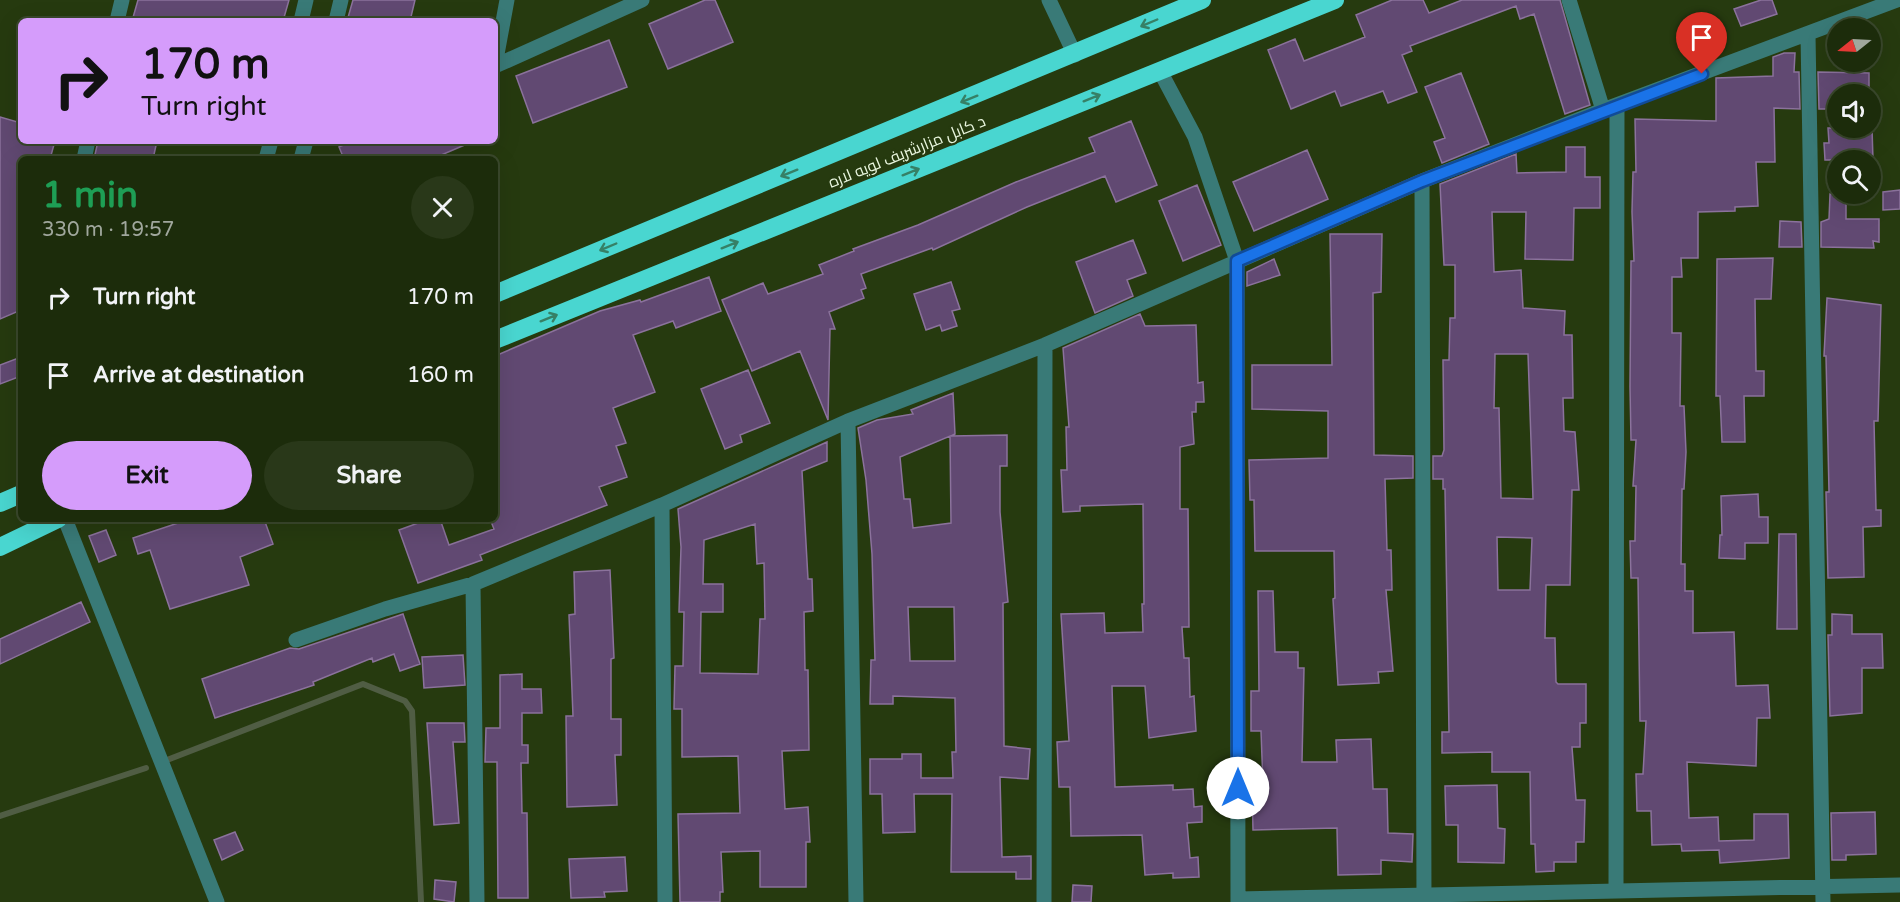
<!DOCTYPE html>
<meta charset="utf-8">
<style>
body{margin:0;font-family:"Varela Round",Cairo,sans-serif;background:#293819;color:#f1f3f6;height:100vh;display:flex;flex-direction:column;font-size:22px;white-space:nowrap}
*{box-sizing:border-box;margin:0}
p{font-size:20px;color:#a0a79d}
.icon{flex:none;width:33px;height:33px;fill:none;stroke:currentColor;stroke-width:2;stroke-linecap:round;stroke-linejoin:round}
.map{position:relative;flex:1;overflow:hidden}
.side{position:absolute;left:18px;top:156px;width:480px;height:366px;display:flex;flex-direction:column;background:#1c2c0b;border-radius:9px;box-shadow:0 6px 24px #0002,0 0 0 2px #3a482c}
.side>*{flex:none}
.hud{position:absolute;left:18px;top:18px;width:480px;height:126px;border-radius:9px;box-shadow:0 6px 24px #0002,0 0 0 2px #3a482c;background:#d59cfb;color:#111;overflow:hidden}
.needle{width:39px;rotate:252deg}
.tools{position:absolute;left:1827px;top:18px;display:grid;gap:12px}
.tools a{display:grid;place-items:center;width:54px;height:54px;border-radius:50%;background:#1c2c0b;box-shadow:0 6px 24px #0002,0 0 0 2px #3a482c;font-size:30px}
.pin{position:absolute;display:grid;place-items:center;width:51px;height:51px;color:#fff;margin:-62px -26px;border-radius:50% 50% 50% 0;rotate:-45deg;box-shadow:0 0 6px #0007}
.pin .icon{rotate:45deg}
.me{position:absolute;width:66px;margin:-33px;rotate:0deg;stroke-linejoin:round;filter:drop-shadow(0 0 4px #0008)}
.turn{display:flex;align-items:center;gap:21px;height:126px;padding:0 24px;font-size:27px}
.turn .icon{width:78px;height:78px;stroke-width:2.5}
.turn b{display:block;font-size:42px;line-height:51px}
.round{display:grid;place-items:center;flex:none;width:63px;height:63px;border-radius:32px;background:#293819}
.head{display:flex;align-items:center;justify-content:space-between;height:102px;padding:0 24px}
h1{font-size:36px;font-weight:800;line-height:45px;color:#1e9e55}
.action{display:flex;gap:12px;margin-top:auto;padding:12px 24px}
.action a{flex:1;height:69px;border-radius:36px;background:#d59cfb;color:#111;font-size:24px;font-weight:800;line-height:69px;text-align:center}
.action a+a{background:#293819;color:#f1f3f6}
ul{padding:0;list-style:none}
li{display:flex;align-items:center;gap:18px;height:78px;padding:0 24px}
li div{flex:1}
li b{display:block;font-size:22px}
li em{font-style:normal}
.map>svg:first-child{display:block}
</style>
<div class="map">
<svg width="1900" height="902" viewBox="0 0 1900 902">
<rect width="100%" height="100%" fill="#263a0f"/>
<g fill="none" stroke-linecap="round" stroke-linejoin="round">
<path stroke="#505d44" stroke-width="6" d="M 167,760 L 363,684 L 405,701 L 412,711 L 421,902
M 0,816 L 146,768"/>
</g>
<path fill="#614972" stroke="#8b729c" stroke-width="1.5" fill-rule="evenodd" d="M 138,0 L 289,0 L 283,21 L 132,21 Z
M 353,0 L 415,0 L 410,21 L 347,21 Z
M 705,0 L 715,0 L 733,42 L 668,69 L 649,24 Z
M 1392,0 L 1423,0 L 1429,13 L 1462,0 L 1560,0 L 1590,105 L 1565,114 L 1534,14 L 1520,19 L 1516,6 L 1410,46 L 1412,51 L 1402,55 L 1417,92 L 1388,103 L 1383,91 L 1341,106 L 1335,91 L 1291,109 L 1268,50 L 1295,39 L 1304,61 L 1365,37 L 1356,15 Z
M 1761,0 L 1772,0 L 1777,14 L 1741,26 L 1734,9 Z
M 609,40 L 627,87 L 533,123 L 516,76 Z
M 1784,53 L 1795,53 L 1794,72 L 1799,72 L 1800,109 L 1774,108 L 1775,162 L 1756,162 L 1758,206 L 1735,207 L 1735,211 L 1698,212 L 1698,258 L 1681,258 L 1682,277 L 1672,277 L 1672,333 L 1681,333 L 1680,406 L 1684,406 L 1686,452 L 1684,489 L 1682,489 L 1681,564 L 1685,564 L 1685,591 L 1693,591 L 1693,633 L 1734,632 L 1736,686 L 1768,685 L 1770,718 L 1757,718 L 1756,766 L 1687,762 L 1689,818 L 1718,817 L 1719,841 L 1754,840 L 1754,814 L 1788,814 L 1789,858 L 1720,863 L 1719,850 L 1682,851 L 1681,844 L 1652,845 L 1651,811 L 1637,811 L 1636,774 L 1643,774 L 1646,721 L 1640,721 L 1638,578 L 1631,578 L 1630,541 L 1635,541 L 1636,486 L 1633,486 L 1636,440 L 1631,440 L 1630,387 L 1631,261 L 1634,261 L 1632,212 L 1633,172 L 1636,172 L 1635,119 L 1716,121 L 1716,78 L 1773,76 L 1773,57 Z
M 1818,72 L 1869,73 L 1869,94 L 1838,94 L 1838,109 L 1819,109 Z
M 1461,73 L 1489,144 L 1442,163 L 1434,142 L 1445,138 L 1425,87 Z
M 0,117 L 21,123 L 21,141 L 55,141 L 50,159 L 21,159 L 21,310 L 0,319 Z
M 1131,121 L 1157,185 L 1116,202 L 1105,176 L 1027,207 L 933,250 L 932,248 L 861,274 L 866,288 L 861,290 L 864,298 L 829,312 L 835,329 L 830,329 L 828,420 L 800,351 L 752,371 L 722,300 L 763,283 L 768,294 L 823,274 L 819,265 L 854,251 L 853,249 L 918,225 L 1016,182 L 1095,152 L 1089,138 Z
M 1828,128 L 1872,128 L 1873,160 L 1825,160 L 1824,143 L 1829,143 Z
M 98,141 L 157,141 L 153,159 L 94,159 Z
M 352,141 L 474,141 L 432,159 L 344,159 L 339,147 Z
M 1566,147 L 1585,147 L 1585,177 L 1600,177 L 1600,208 L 1574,208 L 1573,260 L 1525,259 L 1526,212 L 1492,212 L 1494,272 L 1521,270 L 1523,308 L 1565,311 L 1564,335 L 1572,335 L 1573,398 L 1563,398 L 1564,431 L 1575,432 L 1579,490 L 1572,490 L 1570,585 L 1546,585 L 1545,638 L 1555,638 L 1556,682 L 1558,684 L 1586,684 L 1586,723 L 1580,723 L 1580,747 L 1572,747 L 1576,800 L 1585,800 L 1584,842 L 1576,842 L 1576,862 L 1554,862 L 1554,871 L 1536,872 L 1535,844 L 1531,844 L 1530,772 L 1492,772 L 1492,752 L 1442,753 L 1442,732 L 1449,732 L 1445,489 L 1443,489 L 1443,479 L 1433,479 L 1433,456 L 1442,456 L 1444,450 L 1443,360 L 1449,360 L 1450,318 L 1455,318 L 1455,265 L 1444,265 L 1440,184 L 1516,154 L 1517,173 L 1566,172 ZM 1495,354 L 1528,354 L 1533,499 L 1501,498 L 1499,408 L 1494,408 ZM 1497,537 L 1532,538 L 1530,590 L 1498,590 Z
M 1307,150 L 1328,199 L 1254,231 L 1233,182 Z
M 1197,185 L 1221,245 L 1183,261 L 1159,201 Z
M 1900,190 L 1900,209 L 1883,210 L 1883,192 Z
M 1830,194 L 1846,194 L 1846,219 L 1879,219 L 1879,242 L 1873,241 L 1874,248 L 1821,247 L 1821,222 L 1829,219 Z
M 1780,221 L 1801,222 L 1802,247 L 1779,247 Z
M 1330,234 L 1382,234 L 1381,292 L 1373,293 L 1374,455 L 1413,456 L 1413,478 L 1385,479 L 1387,550 L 1391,550 L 1392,590 L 1386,590 L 1393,671 L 1378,672 L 1379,683 L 1338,685 L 1333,599 L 1335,598 L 1334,551 L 1255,551 L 1254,500 L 1250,500 L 1249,460 L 1328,458 L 1328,411 L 1252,409 L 1252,365 L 1332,365 Z
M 1133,240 L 1146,273 L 1127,280 L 1133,296 L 1095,313 L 1076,262 Z
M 1773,258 L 1771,299 L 1755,299 L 1756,371 L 1764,371 L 1764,396 L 1744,396 L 1745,442 L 1722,442 L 1720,396 L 1716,396 L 1717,259 Z
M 1274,259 L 1280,275 L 1247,286 L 1247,272 Z
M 709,277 L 721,311 L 676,328 L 673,321 L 633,335 L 655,392 L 613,408 L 626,443 L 616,446 L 627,477 L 599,487 L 607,505 L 480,555 L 482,560 L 418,583 L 399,530 L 429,519 L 440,519 L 449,545 L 494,529 L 490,519 L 495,519 L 495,356 L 600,311 L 640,300 L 641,302 Z
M 951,282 L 960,309 L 952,311 L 957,326 L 942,331 L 940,325 L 926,330 L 914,294 Z
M 1827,298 L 1881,305 L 1878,421 L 1874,421 L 1876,510 L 1881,510 L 1881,526 L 1863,527 L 1864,577 L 1828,578 L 1826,492 L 1829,492 L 1826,356 L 1824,356 Z
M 1140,314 L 1145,326 L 1196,325 L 1198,383 L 1203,382 L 1204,402 L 1196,402 L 1196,412 L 1192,412 L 1194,444 L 1180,447 L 1180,509 L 1188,509 L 1189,627 L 1182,627 L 1184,658 L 1189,658 L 1190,697 L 1194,696 L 1196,731 L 1149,738 L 1145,686 L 1112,686 L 1115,787 L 1173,785 L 1173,790 L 1193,789 L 1194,807 L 1202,806 L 1202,822 L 1187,823 L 1190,858 L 1198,857 L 1199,877 L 1173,878 L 1173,873 L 1145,875 L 1142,835 L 1071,836 L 1070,787 L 1059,787 L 1057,742 L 1069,741 L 1061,614 L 1104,613 L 1105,633 L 1143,632 L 1142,604 L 1144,604 L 1143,504 L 1080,506 L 1080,511 L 1063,512 L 1061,470 L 1067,470 L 1066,427 L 1069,427 L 1063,348 Z
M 21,357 L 21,376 L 0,384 L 0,365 Z
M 748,370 L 770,423 L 740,435 L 742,442 L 725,449 L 701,389 Z
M 953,393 L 955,434 L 951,436 L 1007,435 L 1007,466 L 1000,466 L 1000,512 L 1008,602 L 1003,603 L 1004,746 L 1030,749 L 1028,779 L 1000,777 L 1002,857 L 1031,856 L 1031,879 L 1016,879 L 1016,872 L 951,872 L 952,794 L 914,794 L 915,832 L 883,833 L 882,794 L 870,794 L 870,759 L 902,759 L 902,754 L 921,754 L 921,778 L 953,778 L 952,752 L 956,752 L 955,698 L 893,696 L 893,704 L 870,704 L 871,660 L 875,660 L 872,554 L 866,480 L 858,428 L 877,420 L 913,414 L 911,410 ZM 950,436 L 951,523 L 913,528 L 910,499 L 904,499 L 900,457 ZM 908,607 L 954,607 L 955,661 L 910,661 Z
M 827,442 L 827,461 L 802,471 L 808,579 L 812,579 L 813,611 L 804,612 L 805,670 L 808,670 L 809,750 L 782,751 L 785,809 L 808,807 L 810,842 L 806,842 L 806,887 L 760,887 L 760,851 L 721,852 L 723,892 L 720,892 L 720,902 L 680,902 L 678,814 L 740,813 L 738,756 L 682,757 L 682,709 L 674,709 L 675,666 L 683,666 L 684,612 L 679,612 L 681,547 L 678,509 ZM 755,524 L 757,564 L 764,563 L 765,619 L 760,619 L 758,674 L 700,673 L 701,612 L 723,612 L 723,584 L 703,584 L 704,540 Z
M 1758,494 L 1759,517 L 1768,517 L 1768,543 L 1745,543 L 1745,559 L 1719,558 L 1720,535 L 1722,535 L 1721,496 Z
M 190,519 L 264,519 L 273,544 L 240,557 L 249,585 L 170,609 L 150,550 L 138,554 L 133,538 Z
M 106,530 L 116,555 L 99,562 L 89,536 Z
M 1779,534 L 1796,534 L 1797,629 L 1777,629 Z
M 610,570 L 614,658 L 611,659 L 611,719 L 621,719 L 621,755 L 615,755 L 617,805 L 567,807 L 566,716 L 573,716 L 569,615 L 575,614 L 574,572 Z
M 1258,591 L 1273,591 L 1275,652 L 1298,652 L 1298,668 L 1304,668 L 1302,762 L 1337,762 L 1336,740 L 1371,739 L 1373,789 L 1387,789 L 1388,833 L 1413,834 L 1412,862 L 1381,860 L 1381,874 L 1338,875 L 1337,828 L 1253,830 L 1252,786 L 1263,785 L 1261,731 L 1251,731 L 1251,691 L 1259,691 Z
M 81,602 L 90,622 L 0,664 L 0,639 Z
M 403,614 L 420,664 L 400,671 L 394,654 L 373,662 L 372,658 L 313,682 L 314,685 L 215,718 L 202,679 L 290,648 L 299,649 Z
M 1832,614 L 1852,615 L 1852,634 L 1882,634 L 1883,668 L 1862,668 L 1862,713 L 1830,716 L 1828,635 L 1832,635 Z
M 463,655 L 465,685 L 424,688 L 422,657 Z
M 522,674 L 522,689 L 541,689 L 542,713 L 522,713 L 522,745 L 528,745 L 528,763 L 521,763 L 522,813 L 527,813 L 528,898 L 498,898 L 497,762 L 485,762 L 486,728 L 500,728 L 500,675 Z
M 427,723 L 464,723 L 465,742 L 453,742 L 459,823 L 434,825 Z
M 1497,785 L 1498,828 L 1505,829 L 1504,863 L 1458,862 L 1458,825 L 1446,825 L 1445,786 Z
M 1875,812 L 1876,854 L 1846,855 L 1846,860 L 1832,860 L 1831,813 Z
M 235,832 L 243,850 L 222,860 L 214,840 Z
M 625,857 L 627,891 L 604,892 L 605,897 L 571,898 L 569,859 Z
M 435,880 L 456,882 L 454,902 L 434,899 Z
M 1073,885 L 1092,886 L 1091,902 L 1072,902 Z"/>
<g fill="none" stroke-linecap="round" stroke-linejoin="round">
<path stroke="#397a77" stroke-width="15" d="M 1049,0 L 1075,55
M 1569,0 L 1603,110
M 117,21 L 122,0
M 301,21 L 306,0
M 336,21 L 341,0
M 1808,35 L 1823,902
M 495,65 L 507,0
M 495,66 L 642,0
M 1160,71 L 1195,137 L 1237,261 L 1238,902
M 84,159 L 88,141
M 266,159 L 271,141
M 301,159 L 306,141
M 1422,181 L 1424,902
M 848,421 L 856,902
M 662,505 L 665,902
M 65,519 L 217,902
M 473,584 L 477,902
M 296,640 L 385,609 L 473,584 L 662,505 L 848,421 L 1045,345 L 1422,181 L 1603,110 L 1897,0
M 1616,890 L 1617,105
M 1238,899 L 1900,885
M 1044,902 L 1045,345"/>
<path stroke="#49d6d0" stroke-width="18" d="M 495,294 L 1202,0
M 495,340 L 1335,0
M 0,503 L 21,494
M 0,547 L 58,519"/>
</g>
<defs><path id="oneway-shaft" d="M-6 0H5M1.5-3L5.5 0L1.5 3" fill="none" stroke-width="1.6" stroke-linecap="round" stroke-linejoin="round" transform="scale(1.5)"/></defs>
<g stroke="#368066">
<use href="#oneway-shaft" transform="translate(1149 23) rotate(157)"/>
<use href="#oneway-shaft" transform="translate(1092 98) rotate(-22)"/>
<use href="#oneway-shaft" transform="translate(969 99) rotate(158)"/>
<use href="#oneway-shaft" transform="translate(911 172) rotate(-22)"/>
<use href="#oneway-shaft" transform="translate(789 173) rotate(158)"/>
<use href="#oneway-shaft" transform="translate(730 245) rotate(-22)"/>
<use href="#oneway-shaft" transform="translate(608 247) rotate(157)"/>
<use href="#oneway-shaft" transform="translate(549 318) rotate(-22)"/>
</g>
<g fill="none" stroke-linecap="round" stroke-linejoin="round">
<g stroke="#114b97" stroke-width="15">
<path id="route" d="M 1238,788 L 1237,261 L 1422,181 L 1702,74"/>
</g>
<use href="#route" stroke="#1a73e8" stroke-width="10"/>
</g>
<g text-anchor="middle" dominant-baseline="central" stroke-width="4.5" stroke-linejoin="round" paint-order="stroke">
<g font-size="16" fill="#eaf7df" stroke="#263a0f">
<text transform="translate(907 152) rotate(-22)">د کابل مزارشریف لویه لاره</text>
</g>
</g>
</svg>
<div class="tools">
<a><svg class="needle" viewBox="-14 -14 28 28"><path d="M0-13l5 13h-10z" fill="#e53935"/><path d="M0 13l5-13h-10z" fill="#a0a79d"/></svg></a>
<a><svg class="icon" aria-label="sound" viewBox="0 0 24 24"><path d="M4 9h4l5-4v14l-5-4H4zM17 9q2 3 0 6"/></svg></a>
<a><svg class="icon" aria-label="search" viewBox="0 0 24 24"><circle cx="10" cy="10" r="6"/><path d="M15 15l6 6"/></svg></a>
</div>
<div class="pin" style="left:1702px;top:74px;background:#d93025"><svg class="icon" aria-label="arrive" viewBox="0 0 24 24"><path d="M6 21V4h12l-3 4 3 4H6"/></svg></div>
<svg class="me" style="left:1238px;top:788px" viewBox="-20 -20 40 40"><circle r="19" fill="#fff"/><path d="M0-13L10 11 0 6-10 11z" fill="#1a73e8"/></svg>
<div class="hud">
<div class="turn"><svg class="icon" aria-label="right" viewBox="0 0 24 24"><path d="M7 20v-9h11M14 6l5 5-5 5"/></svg><div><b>170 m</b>Turn right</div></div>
</div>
<section class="side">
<div class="head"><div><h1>1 min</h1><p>330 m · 19:57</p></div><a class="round"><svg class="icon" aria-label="close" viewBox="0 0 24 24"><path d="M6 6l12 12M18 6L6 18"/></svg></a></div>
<ul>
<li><svg class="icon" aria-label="right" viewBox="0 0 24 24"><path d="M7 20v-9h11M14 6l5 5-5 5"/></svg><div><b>Turn right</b></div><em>170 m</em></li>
<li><svg class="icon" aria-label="arrive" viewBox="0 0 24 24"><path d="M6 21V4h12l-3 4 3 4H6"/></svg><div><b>Arrive at destination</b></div><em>160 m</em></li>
</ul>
<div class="action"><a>Exit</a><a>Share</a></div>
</section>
</div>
